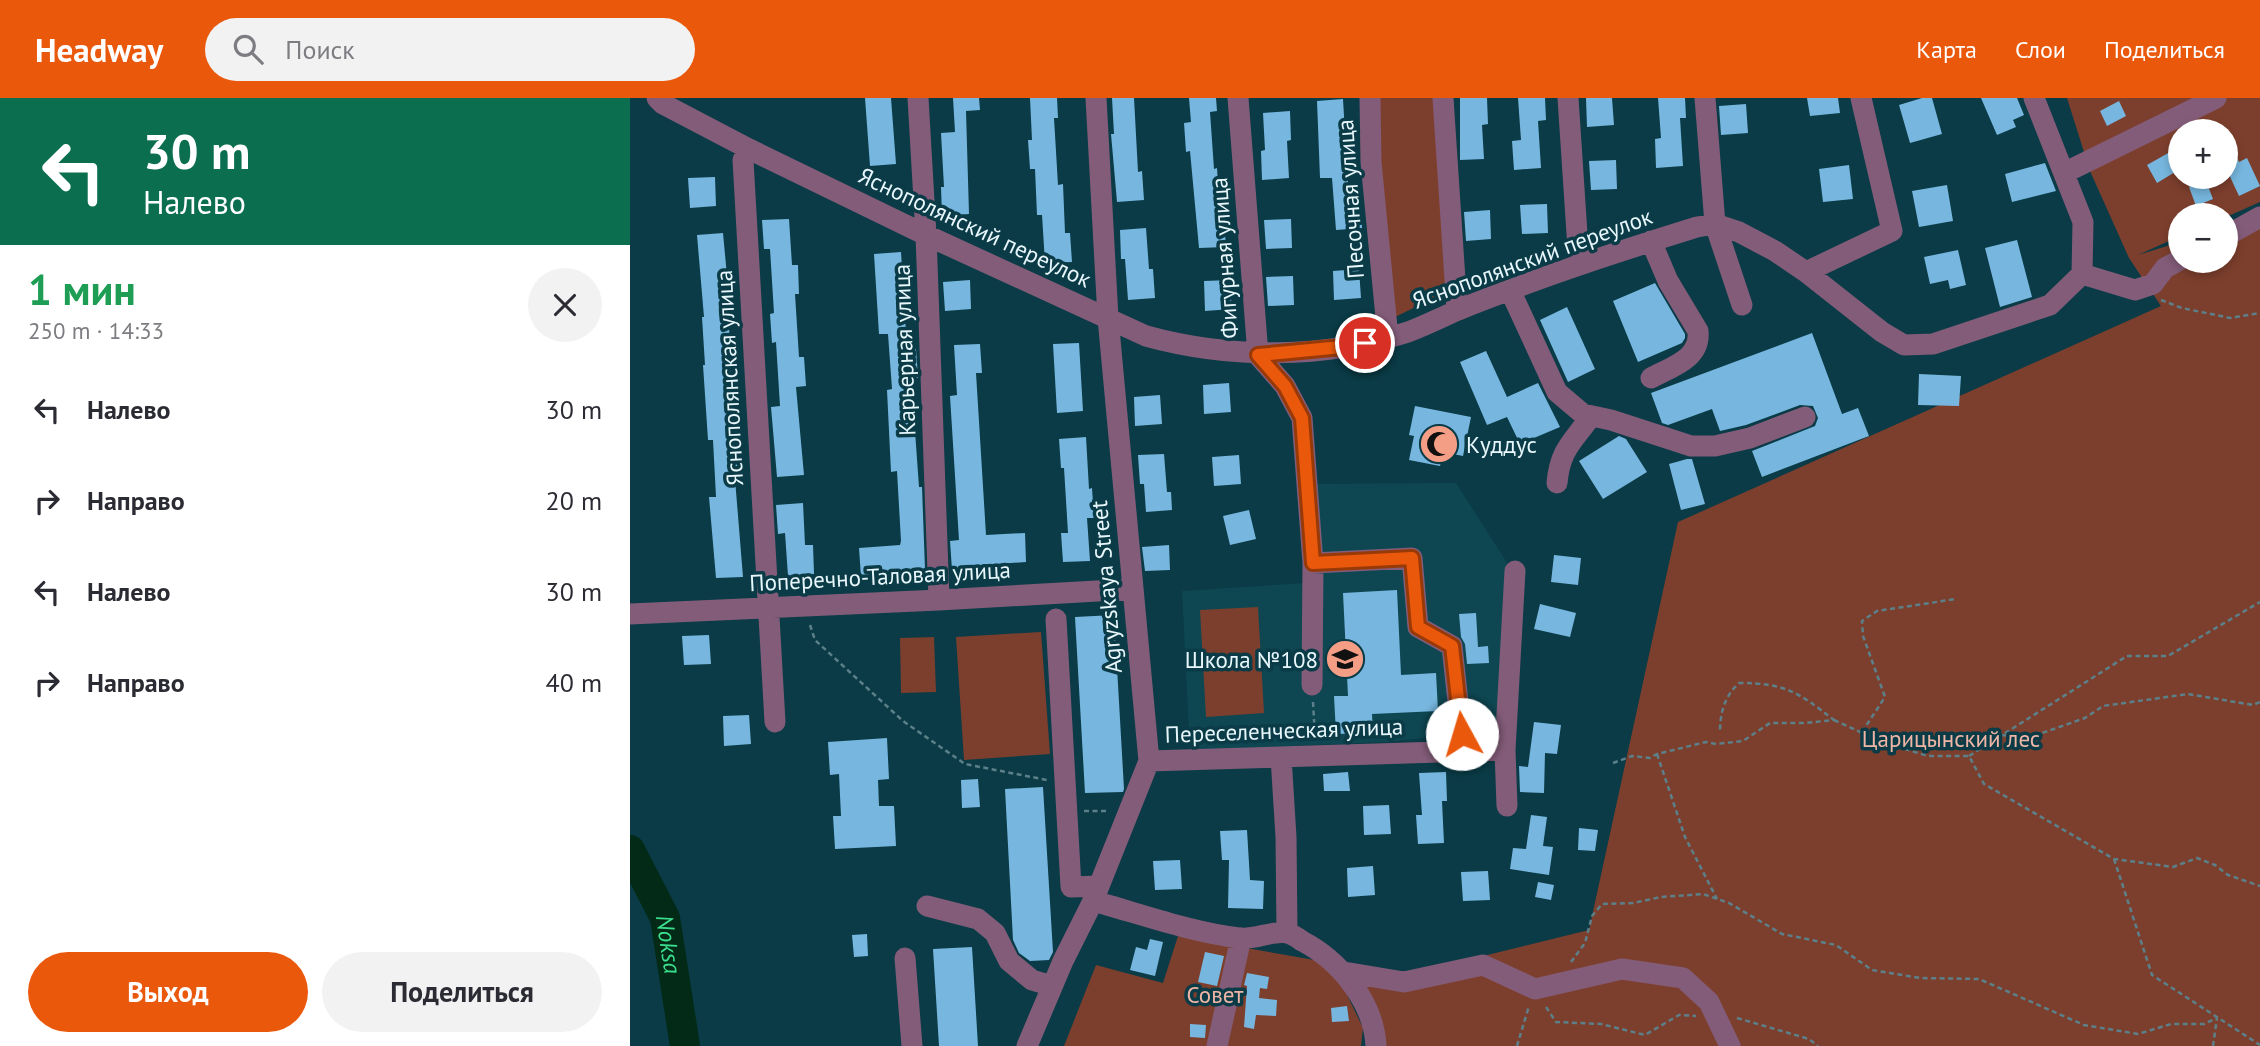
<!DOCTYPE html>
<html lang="ru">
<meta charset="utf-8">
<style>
body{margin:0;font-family:"PT Sans",sans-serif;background:#f2f2f3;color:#2b2b33;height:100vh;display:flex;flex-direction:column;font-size:26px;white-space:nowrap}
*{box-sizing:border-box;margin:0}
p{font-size:23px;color:#7c7c81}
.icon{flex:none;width:38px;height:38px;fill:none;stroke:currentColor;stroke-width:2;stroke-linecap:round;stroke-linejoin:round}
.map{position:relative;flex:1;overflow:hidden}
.drawer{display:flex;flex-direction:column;background:#fff;width:630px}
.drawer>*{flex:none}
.banner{background:#0b6e4f;color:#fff;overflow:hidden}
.controls{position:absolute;left:1538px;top:21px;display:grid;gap:14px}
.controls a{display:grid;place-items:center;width:70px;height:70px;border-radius:50%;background:#fff;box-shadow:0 4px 10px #0003;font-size:35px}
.pin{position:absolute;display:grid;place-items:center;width:60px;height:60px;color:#fff;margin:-30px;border:4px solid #fff;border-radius:50%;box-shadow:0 2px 7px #0007}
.me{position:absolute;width:77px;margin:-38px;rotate:354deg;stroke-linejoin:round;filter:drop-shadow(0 0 5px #0008)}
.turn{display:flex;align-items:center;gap:24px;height:147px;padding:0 28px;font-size:32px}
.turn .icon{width:91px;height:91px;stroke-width:2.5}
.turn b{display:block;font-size:49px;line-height:60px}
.round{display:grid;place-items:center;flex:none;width:74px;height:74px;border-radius:37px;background:#f2f2f3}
.overview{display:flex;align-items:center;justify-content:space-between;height:119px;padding:0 28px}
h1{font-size:42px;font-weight:700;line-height:52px;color:#1e9e55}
.primary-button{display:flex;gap:14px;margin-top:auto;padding:14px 28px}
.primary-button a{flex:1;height:80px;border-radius:42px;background:#ea580c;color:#fff;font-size:28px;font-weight:700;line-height:80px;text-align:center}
.primary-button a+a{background:#f2f2f3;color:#2b2b33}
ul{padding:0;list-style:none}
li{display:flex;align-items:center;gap:21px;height:91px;padding:0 28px}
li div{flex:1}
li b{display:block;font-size:26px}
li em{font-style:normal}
header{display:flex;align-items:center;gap:42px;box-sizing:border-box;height:98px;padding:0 35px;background:#ea580c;color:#fff}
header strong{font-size:33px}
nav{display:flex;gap:38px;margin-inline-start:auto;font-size:24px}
.search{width:490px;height:63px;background:#f2f2f3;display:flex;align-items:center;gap:18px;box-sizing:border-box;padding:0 24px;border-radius:38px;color:#7c7c81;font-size:26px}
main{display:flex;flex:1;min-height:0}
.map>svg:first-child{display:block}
</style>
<header>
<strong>Headway</strong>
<div class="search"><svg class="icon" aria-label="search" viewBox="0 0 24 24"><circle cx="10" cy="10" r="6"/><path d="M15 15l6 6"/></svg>Поиск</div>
<nav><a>Карта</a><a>Слои</a><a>Поделиться</a></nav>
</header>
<main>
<section class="drawer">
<div class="banner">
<div class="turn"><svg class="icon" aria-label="left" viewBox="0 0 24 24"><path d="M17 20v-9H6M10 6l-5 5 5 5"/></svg><div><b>30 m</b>Налево</div></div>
</div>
<div class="overview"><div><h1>1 мин</h1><p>250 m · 14:33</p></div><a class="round"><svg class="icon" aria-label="close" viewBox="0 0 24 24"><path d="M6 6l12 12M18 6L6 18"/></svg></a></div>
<ul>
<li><svg class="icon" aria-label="left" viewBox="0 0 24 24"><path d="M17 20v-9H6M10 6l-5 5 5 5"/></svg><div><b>Налево</b></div><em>30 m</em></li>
<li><svg class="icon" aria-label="right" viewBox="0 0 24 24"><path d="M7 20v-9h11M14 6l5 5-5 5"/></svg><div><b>Направо</b></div><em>20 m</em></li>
<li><svg class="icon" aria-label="left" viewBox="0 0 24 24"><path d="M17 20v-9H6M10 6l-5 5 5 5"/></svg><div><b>Налево</b></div><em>30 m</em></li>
<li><svg class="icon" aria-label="right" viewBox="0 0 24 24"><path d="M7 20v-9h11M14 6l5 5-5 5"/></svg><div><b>Направо</b></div><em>40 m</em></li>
</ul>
<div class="primary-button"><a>Выход</a><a>Поделиться</a></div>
</section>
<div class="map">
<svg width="1630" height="948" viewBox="0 0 1630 948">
<rect width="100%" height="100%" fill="#0a3b46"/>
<path fill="#0e4752" d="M 826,385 L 876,463 L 878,470 L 872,629 L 832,636 L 757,644 L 560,652 L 552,493 L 675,485 L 669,386 Z"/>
<path fill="#7d3f2d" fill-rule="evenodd" d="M 742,0 L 816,0 L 828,188 L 751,226 Z
M 1437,0 L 1630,0 L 1630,104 L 1596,119 L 1550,117 L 1550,138 L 1508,157 L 1550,144 L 1550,163 L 1596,163 L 1596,131 L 1630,120 L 1630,948 L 746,948 L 745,932 L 717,897 L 733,930 L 731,948 L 434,948 L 466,867 L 533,885 L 548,838 L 690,863 L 715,892 L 959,832 L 1048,424 L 1531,208 L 1499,160 L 1460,73 ZM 1550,33 L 1596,33 L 1596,79 L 1550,79 Z
M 628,509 L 634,615 L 576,619 L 570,512 Z
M 411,534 L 420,656 L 334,662 L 326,539 Z
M 304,539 L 306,594 L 271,595 L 270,540 Z"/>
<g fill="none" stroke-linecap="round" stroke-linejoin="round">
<path stroke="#022a16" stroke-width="30" id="s1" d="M 0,752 L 35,820 L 55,948"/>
</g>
<path fill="#77b7df" d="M 235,0 L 261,0 L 266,66 L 240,68 Z
M 323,0 L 349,0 L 350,12 L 336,13 L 339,116 L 312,118 L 311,89 L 314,89 L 311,35 L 325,34 Z
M 400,0 L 427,0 L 428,20 L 424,20 L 428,87 L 433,86 L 435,135 L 440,135 L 442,164 L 415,165 L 412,117 L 407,117 L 405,71 L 400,71 L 398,42 L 402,42 Z
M 482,0 L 504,0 L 508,74 L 512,73 L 514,102 L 487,104 L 481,36 L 484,36 Z
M 559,0 L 586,0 L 587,13 L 580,14 L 584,71 L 587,70 L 590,120 L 594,120 L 596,149 L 569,150 L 560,53 L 556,54 L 554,25 L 561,24 Z
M 830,0 L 857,0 L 858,26 L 852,27 L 854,61 L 830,62 Z
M 888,0 L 915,0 L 916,22 L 908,23 L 911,70 L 884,72 L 882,43 L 891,42 Z
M 956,0 L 982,0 L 984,27 L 957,29 Z
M 1028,0 L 1055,0 L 1056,20 L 1050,20 L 1053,68 L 1026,70 L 1025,41 L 1031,40 Z
M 1177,0 L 1208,0 L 1210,15 L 1180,18 Z
M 1292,0 L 1302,0 L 1312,36 L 1280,45 L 1269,7 Z
M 1351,0 L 1387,0 L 1394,17 L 1383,22 L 1386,29 L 1367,37 Z
M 713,1 L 719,102 L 731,101 L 732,130 L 706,132 L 702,80 L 690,80 L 687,3 Z
M 1489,3 L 1496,18 L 1477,28 L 1470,13 Z
M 1116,6 L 1118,35 L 1091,37 L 1089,8 Z
M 660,13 L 661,42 L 657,43 L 659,80 L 632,82 L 631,53 L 635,52 L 633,15 Z
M 1596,34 L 1609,64 L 1617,60 L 1630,88 L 1609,98 L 1596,70 Z
M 1540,54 L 1550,71 L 1527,85 L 1517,67 Z
M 986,62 L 987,91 L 961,92 L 959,63 Z
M 1415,65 L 1426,93 L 1382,104 L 1375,76 Z
M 1219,67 L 1223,101 L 1193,104 L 1189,71 Z
M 85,79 L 86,108 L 60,110 L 58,80 Z
M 1576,83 L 1583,101 L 1566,108 L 1559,89 Z
M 1317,87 L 1323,123 L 1289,129 L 1282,93 Z
M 917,106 L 918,135 L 892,136 L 890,107 Z
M 860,112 L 861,141 L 836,143 L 834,114 Z
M 159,121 L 162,167 L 168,167 L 169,196 L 165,196 L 169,259 L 174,259 L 176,288 L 166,289 L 174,377 L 147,379 L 141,309 L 150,308 L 146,244 L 142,245 L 140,216 L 144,215 L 140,151 L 134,151 L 132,122 Z
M 661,121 L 662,150 L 636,151 L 634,122 Z
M 516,130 L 519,171 L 523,171 L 525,200 L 498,202 L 495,161 L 491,161 L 490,132 Z
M 93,135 L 100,210 L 98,210 L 100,246 L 99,246 L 105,352 L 111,351 L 112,381 L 105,381 L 113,479 L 86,480 L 79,399 L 86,399 L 83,342 L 78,342 L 73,267 L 75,267 L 72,219 L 74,219 L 67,137 Z
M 1387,142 L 1402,199 L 1370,209 L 1355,150 Z
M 1328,152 L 1336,187 L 1320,191 L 1318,182 L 1300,186 L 1294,159 Z
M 271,154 L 277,251 L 286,251 L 288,280 L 283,280 L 284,319 L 289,389 L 292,389 L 295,471 L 257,473 L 258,477 L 231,479 L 229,450 L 270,447 L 271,443 L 267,373 L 261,374 L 257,292 L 262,291 L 258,236 L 249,236 L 244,156 Z
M 729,171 L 731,200 L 704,202 L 703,173 Z
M 663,178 L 664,207 L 638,208 L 636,179 Z
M 340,182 L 341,211 L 315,213 L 313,184 Z
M 600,182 L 602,211 L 575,213 L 574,183 Z
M 1025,185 L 1055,236 L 1055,240 L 1052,245 L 1008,264 L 983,203 Z
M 937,209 L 965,271 L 938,284 L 910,222 Z
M 1182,235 L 1212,316 L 1228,310 L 1239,338 L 1132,379 L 1122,353 L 1185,328 L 1188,320 L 1183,308 L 1170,307 L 1116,327 L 1090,333 L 1082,311 L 1038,327 L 1032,325 L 1021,295 Z
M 449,245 L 453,313 L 427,315 L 423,246 Z
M 350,246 L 352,275 L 346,275 L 356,437 L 395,435 L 396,464 L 349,467 L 349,470 L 322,472 L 320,443 L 329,442 L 320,298 L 327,297 L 324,247 Z
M 856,253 L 877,299 L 908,285 L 930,329 L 890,346 L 877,319 L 857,327 L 830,264 Z
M 1289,276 L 1331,278 L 1329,308 L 1288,307 Z
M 599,285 L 601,314 L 574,316 L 573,287 Z
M 530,297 L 532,326 L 505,328 L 504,299 Z
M 785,308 L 841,319 L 833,358 L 813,354 L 810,368 L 779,362 L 784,338 L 779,337 Z
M 989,338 L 996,341 L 1017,374 L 973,401 L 949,363 Z
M 456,339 L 459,391 L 462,390 L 464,420 L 457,420 L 460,463 L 433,464 L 431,435 L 438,435 L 434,370 L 431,370 L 429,341 Z
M 534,356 L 537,394 L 541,394 L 542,412 L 516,414 L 514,386 L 510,386 L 508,357 Z
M 609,357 L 611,386 L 584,388 L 582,359 Z
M 1057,361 L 1062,361 L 1075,406 L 1051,412 L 1039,366 Z
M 173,405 L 175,447 L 183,447 L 184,476 L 158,478 L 155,435 L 148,436 L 146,407 Z
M 619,412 L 626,441 L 600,447 L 593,418 Z
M 539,447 L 540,472 L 515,473 L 512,449 Z
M 924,457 L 951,460 L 948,487 L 921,484 Z
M 767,492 L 771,577 L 806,575 L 808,613 L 742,616 L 743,635 L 706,636 L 704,598 L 718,598 L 713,495 Z
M 910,506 L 946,515 L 940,539 L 904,531 Z
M 846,515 L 848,549 L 858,548 L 859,565 L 837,566 L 835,546 L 831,539 L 829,516 Z
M 484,517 L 494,691 L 493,694 L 455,695 L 445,519 Z
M 79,537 L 81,566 L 54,567 L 52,538 Z
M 119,617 L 121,646 L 94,648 L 93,618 Z
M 904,624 L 931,627 L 927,656 L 915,655 L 914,695 L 890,694 L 889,668 L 898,669 Z
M 257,640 L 259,681 L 248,682 L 249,708 L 264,708 L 266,748 L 205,751 L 203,718 L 211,718 L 209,676 L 200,677 L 198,644 Z
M 718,674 L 720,693 L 694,693 L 693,676 Z
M 816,674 L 817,703 L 812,703 L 814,745 L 788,746 L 786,717 L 792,717 L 789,675 Z
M 348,681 L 350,709 L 332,710 L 331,682 Z
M 413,689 L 423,854 L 419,862 L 400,863 L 389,855 L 383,842 L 375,691 Z
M 759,707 L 761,736 L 734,737 L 733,708 Z
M 901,717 L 917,719 L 913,748 L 923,749 L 919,777 L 880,771 L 883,750 L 896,751 Z
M 949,730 L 968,732 L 965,753 L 948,752 Z
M 617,732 L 620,782 L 634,783 L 633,811 L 598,810 L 599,762 L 592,762 L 590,733 Z
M 550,762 L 552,791 L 525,792 L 523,763 Z
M 743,768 L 745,797 L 718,799 L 717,770 Z
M 858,773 L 860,802 L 833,803 L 831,774 Z
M 908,784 L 924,787 L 921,802 L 905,799 Z
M 237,836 L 238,858 L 224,859 L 222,837 Z
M 520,841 L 533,844 L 525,878 L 500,872 L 506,849 L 517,852 Z
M 342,849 L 348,948 L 309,948 L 303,851 Z
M 575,854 L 594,858 L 587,888 L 568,884 Z
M 617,875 L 639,879 L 637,891 L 630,890 L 629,900 L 647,902 L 646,918 L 626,917 L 624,931 L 614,929 L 617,888 L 614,887 Z
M 717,908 L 719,923 L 702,924 L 701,910 Z
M 560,926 L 576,927 L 575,940 L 560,939 Z"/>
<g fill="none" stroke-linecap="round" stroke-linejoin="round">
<path stroke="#5c8089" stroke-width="2.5" stroke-dasharray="5 3.5" stroke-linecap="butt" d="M 1531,202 L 1552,210 L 1600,220 L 1630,215
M 180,527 L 185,542 L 273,623 L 335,666 L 417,682
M 683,604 L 685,639
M 1204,622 L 1252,644 L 1298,658 L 1339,658 L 1354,686 L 1484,761 L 1543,769 L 1567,760 L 1585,767 L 1598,777 L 1630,788
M 1232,634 L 1255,599 L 1233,538 L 1232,523 L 1247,513 L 1326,501
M 1371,637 L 1398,640 L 1455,620 L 1473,608 L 1558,596 L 1623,607 L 1630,604
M 1027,656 L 1055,739 L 1087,801
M 1339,658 L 1497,558 L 1538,558 L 1630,504
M 983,665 L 1002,658 L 1020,660 L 1027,656 L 1076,644 L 1086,646 L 1113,643 L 1140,625 L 1175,625 L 1204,622 C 1168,594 1155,585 1109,585 C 1094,599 1090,615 1090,635
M 454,713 L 479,713
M 1484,761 L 1522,877 L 1630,947
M 941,864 L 955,845 L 962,818 L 972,806 L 1003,805 L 1031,799 L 1073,796 L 1099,805 L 1152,836 L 1206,847 L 1242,872 L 1290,880 L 1349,881 L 1454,927 L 1508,936 L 1541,926 L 1574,926 L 1587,920
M 916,909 L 926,924 L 971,926 L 1015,937 L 1049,917 L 1066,918
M 1107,920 L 1179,941 L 1188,948
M 887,948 L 899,908
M 1583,948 L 1587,920"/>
<path stroke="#835c79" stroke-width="21" d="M 27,0 L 33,6 L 119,51 L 296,137 L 516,238 C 600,261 694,261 778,234 C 794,228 810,220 826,213 C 849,203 872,195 896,186 C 952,165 1009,147 1067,129 L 1085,126 L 1109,134 L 1145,153 L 1176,174 L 1252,234 L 1274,247 L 1303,246 L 1420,207 L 1452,176 L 1453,124 L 1404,0
M 288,0 L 296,137 L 309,502
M 608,0 L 628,257 L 655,288 L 672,320 L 683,465 L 782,460 L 788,529 L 822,548 L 833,651
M 740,0 L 741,64 L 758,240
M 813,0 L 827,212
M 938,0 L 949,166
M 1075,0 L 1085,126 L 1112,207
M 119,51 L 113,62 L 145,624
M 1434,75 L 1586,0
M 1596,138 L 1630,119
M 1176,174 L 1262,133 L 1231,0
M 1452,176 L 1505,192 L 1523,186 L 1535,170 L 1550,162
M 880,192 L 927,294 L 953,316 L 981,322 L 1061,348 L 1085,348 L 1120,340 L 1175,319
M 1021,280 C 1041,269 1071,261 1068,233 L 1038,183 L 1021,143
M 927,385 C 930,351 943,344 961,318
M 0,516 L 309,502 L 502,491
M 426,521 L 441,789 L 468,788
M 682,587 L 683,465
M 651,659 L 656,739 L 657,835
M 519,663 L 875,652
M 877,708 L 875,652 L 885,473
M 463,803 C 511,816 560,834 609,840 C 625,842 643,832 657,835 C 662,836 668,840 672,843 C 709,862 744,904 746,948
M 297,808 L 348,821 L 365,835 L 379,863 L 402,882 L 422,888
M 275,860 L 282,948
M 714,874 L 774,884 L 853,867 L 905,891 L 992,871 L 1053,880 L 1079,904 L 1100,948
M 397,948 L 433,863 L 463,803 L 519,663 L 478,220 L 466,0
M 587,948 L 611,840"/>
</g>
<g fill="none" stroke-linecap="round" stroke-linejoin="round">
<g stroke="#983908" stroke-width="18">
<path id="route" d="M 735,245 L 712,249 L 628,257 L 655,288 L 672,320 L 683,465 L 782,460 L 788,529 L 822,548 L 832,636"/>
</g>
<use href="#route" stroke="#ea580c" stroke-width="12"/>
</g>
<defs>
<g id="mosque-disc" transform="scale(2.0125)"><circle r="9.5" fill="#f49e86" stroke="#0a3b46"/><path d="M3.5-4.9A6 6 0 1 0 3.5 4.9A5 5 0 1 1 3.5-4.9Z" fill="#111"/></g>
<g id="school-disc" transform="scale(2.0125)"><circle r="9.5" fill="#f49e86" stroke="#0a3b46"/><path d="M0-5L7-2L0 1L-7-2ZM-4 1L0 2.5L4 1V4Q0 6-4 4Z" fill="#111"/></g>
</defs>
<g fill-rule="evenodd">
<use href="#mosque-disc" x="809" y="346"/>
<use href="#school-disc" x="715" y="561"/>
</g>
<g text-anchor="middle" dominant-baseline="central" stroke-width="7" stroke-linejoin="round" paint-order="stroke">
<g font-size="23" fill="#e8f7fc" stroke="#0a3b46">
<text transform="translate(720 101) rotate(-94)">Песочная улица</text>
<text transform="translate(345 129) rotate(25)">Яснополянский переулок</text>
<text transform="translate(594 160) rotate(-94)">Фигурная улица</text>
<text transform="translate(902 160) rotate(-20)">Яснополянский переулок</text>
<text transform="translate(274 252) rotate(-92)">Карьерная улица</text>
<text transform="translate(99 280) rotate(-93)">Яснополянская улица</text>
<text transform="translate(250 478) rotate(-3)">Поперечно-Таловая улица</text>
<text transform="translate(476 489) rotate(-95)">Agryzskaya Street</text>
<text transform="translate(654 632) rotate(-2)">Переселенческая улица</text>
</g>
<g font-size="23" fill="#e8f7fc" stroke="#0a3b46" text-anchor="start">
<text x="836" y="346">Куддус</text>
<text x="688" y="561" text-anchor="end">Школа №108</text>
</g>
<g font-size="23" fill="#efb6a6" stroke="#0a3b46">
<text x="1321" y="640">Царицынский лес</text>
<text x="585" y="896">Совет</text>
</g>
<g font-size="24" font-style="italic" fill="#3cdf8e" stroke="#0a3b46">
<text stroke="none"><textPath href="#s1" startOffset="103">Noksa</textPath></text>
</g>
</g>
</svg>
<div class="controls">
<a>+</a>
<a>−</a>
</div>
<div class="pin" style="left:735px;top:245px;background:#d93025"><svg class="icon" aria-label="arrive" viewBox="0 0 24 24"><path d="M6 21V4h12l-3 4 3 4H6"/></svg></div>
<svg class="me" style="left:832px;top:636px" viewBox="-20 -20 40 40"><circle r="19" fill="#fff"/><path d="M0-13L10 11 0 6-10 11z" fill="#ea580c"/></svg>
</div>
</main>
